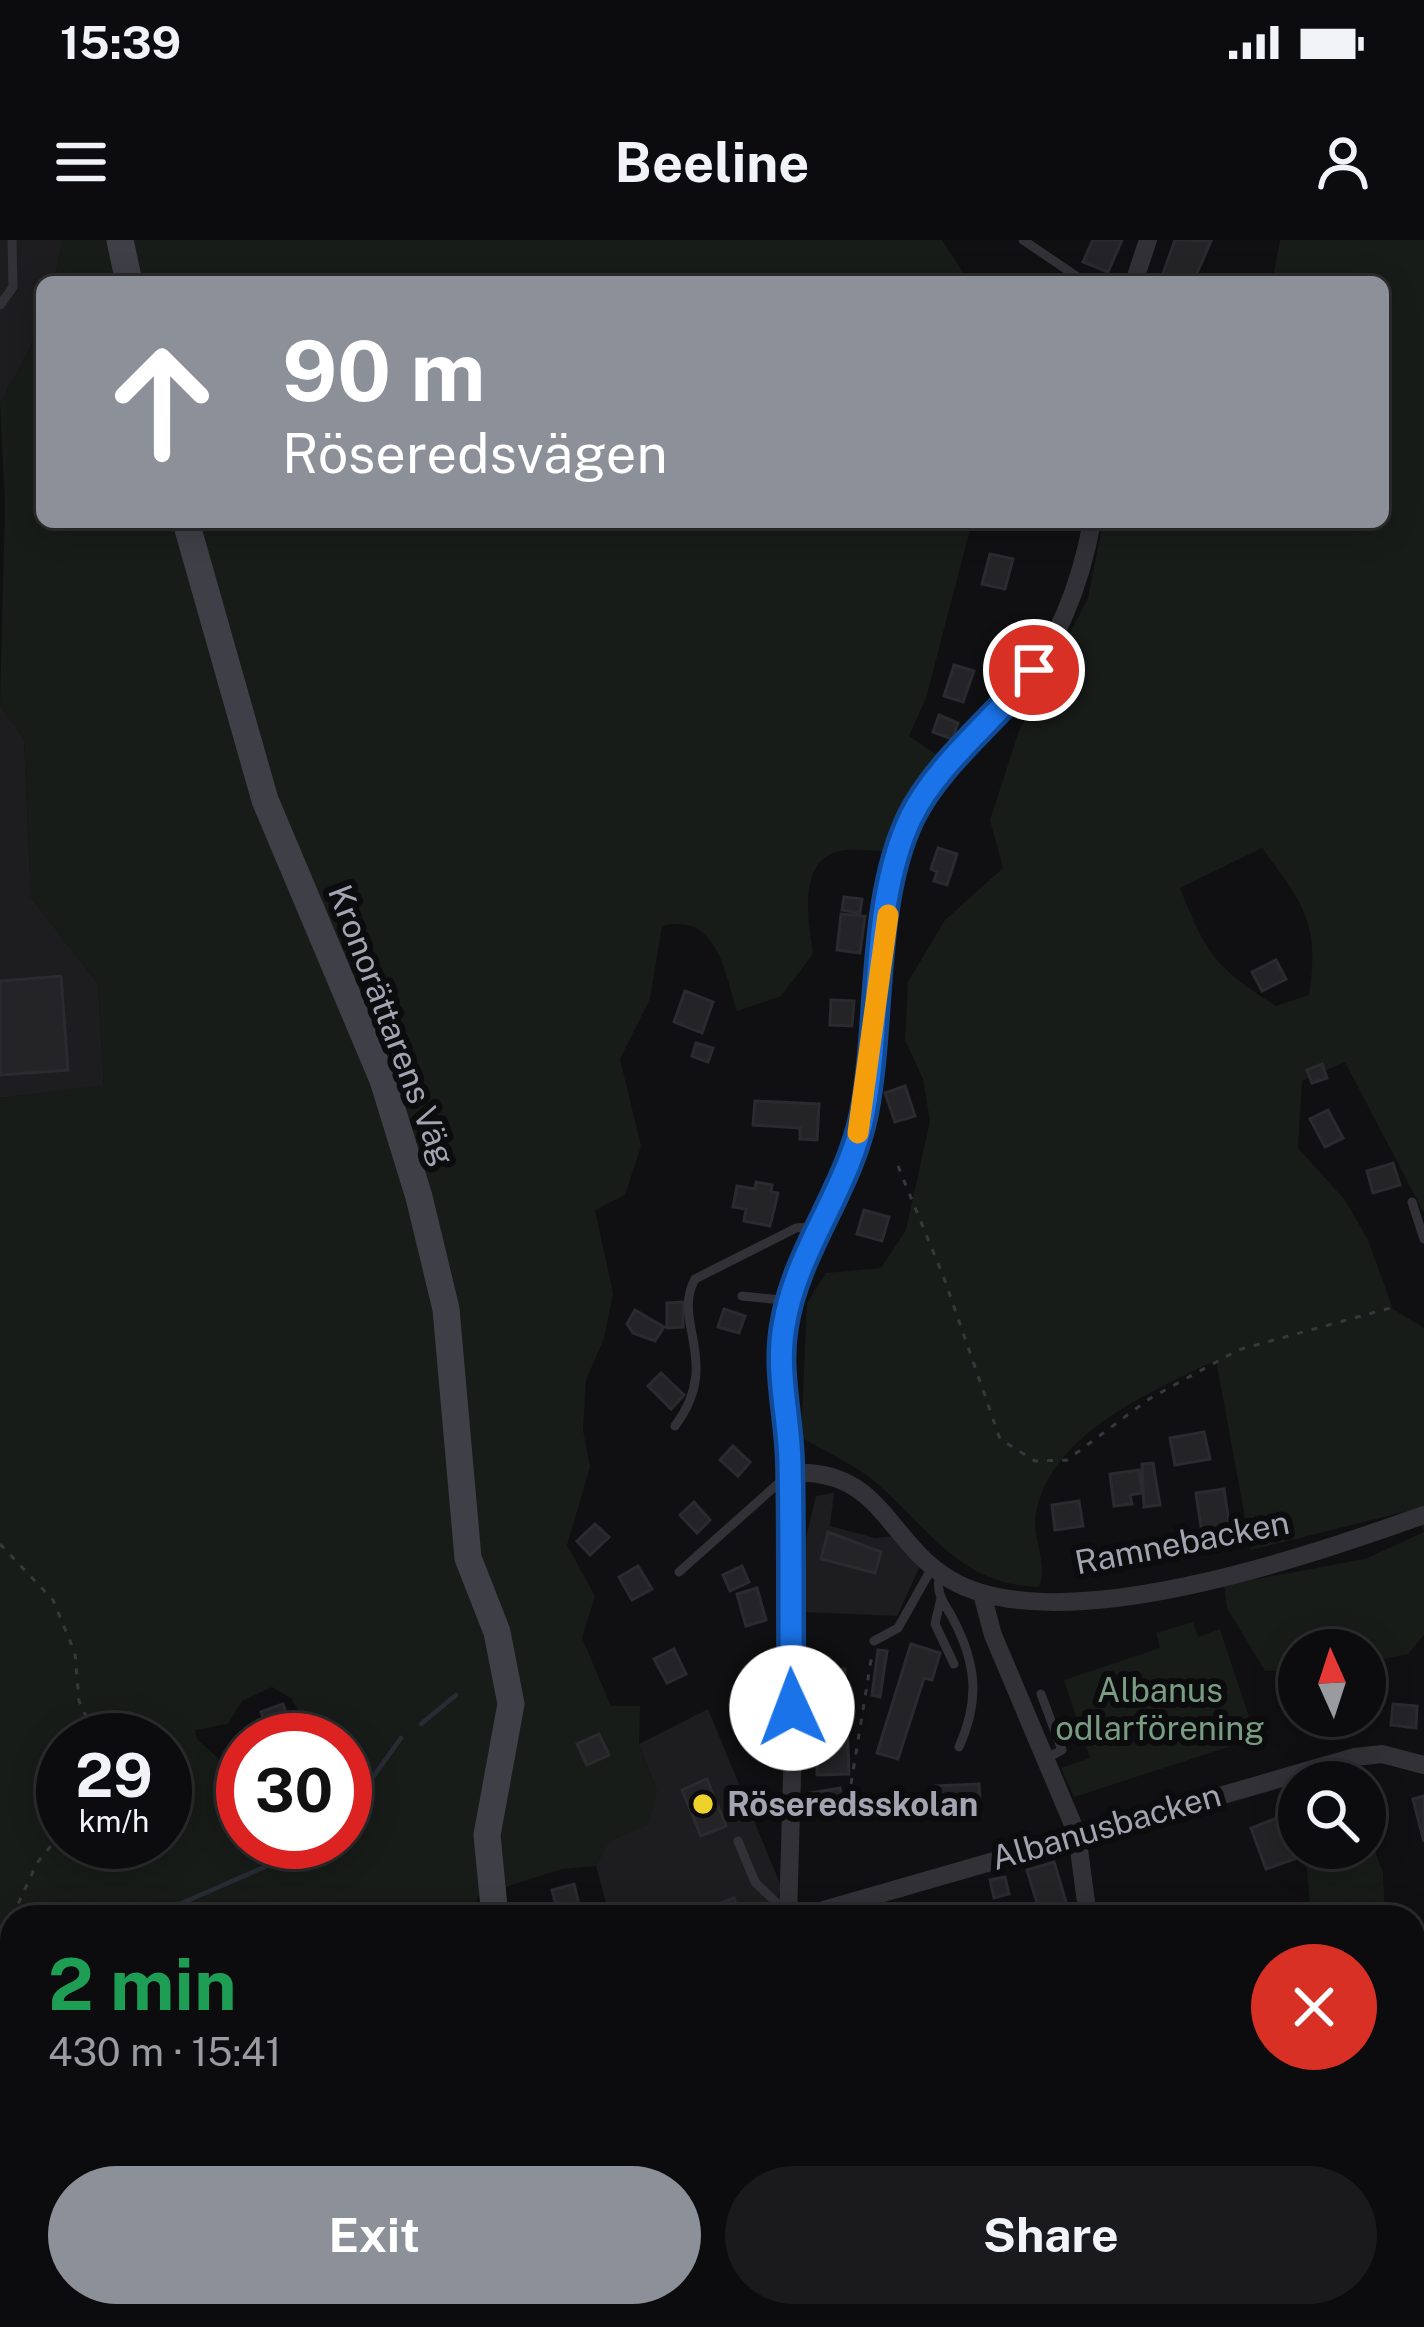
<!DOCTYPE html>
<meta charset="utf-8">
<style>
body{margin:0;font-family:"Public Sans",sans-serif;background:#1a1a1c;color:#f1f3f6;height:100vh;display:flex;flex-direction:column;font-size:45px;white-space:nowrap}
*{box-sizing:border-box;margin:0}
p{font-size:39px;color:#9a9b9e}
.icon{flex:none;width:66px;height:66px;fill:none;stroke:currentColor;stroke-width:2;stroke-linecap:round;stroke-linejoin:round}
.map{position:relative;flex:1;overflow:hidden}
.details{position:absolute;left:0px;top:1665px;width:1425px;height:423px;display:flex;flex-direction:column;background:#0c0c0e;border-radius:36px 36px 0 0;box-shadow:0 6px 30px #0003,0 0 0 3px #2c2c2e}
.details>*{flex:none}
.guide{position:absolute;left:36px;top:36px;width:1353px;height:252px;border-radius:18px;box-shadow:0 6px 30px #0003,0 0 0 3px #2c2c2e;background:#8c9099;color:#fff;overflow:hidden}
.needle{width:78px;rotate:357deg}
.buttons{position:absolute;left:1278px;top:1389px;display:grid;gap:24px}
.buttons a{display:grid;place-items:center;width:108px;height:108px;border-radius:50%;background:#0c0c0e;box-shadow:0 6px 30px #0003,0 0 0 3px #2c2c2e;font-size:60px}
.speed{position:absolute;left:36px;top:1473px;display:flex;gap:24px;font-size:60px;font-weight:700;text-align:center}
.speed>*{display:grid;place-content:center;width:156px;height:156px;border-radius:50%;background:#0c0c0e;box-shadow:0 6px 30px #0003,0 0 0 3px #2c2c2e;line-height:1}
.speed small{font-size:30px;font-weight:400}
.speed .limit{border:18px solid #d22;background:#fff;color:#111}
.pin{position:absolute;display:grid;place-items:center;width:102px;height:102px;color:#fff;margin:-51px;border:6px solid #fff;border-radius:50%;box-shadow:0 3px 12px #0007}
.me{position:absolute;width:132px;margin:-66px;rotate:358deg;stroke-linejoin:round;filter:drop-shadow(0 0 9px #0008)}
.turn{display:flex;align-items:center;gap:42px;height:252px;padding:0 48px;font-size:54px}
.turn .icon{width:156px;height:156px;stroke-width:2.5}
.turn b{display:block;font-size:84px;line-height:102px}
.round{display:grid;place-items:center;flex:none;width:126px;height:126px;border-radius:63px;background:#1a1a1c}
.overview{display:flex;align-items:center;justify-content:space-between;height:204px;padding:0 48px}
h1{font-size:72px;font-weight:700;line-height:90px;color:#1e9e55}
.button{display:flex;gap:24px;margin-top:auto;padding:24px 48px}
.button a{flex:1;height:138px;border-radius:72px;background:#8c9099;color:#fff;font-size:48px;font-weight:700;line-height:138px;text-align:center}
.button a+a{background:#1a1a1c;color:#f1f3f6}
.status{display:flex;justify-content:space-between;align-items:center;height:84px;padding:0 60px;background:#0c0c0e;direction:ltr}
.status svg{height:33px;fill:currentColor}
header{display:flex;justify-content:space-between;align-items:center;height:156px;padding:0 48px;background:#0c0c0e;font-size:54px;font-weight:700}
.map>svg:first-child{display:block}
</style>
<div class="status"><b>15:39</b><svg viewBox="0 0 49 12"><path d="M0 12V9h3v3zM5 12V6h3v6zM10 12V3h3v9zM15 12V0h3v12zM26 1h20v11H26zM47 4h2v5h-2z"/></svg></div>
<header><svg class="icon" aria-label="menu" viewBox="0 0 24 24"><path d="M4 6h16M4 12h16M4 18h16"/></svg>Beeline<svg class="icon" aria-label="person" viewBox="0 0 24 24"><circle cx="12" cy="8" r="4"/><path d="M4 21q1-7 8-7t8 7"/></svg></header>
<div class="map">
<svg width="1424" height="2087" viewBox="0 0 1424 2087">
<rect width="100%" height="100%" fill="#101012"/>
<path fill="#1d1c1f" d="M 0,0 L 63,0 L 54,42 L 42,42 L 42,86 L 0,164 Z
M 0,465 L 24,498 L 31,657 L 98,744 L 104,846 L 0,858 Z
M 834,1253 L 830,1286 L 875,1298 L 897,1296 L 920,1326 L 897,1376 L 805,1372 L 806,1298 L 816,1256 Z
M 708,1469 L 781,1646 L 773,1677 L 610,1677 L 596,1626 L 609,1600 L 657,1552 L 639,1504 Z"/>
<path fill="#171c19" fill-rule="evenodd" d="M 63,0 L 942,0 L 969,42 L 54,42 Z
M 1280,0 L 1424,0 L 1424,973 L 1345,822 L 1302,841 L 1298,908 L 1345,960 L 1368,1000 L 1393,1069 L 1424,1088 L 1424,1395 L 1408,1414 L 1365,1423 L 1365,1410 L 1299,1410 L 1299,1431 L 1265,1431 L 1227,1368 L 1224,1345 L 1365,1319 L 1424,1292 L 1416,1269 L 1251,1310 L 1216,1120 C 1150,1153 1052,1192 1036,1273 C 1031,1298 1049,1323 1039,1347 C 958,1345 929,1287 873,1240 C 852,1223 823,1211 801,1197 L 807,1063 L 826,1033 L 881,1028 L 906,990 L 930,881 L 923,839 L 905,800 L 908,742 L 945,680 L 1003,628 L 990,580 L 1019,491 L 1088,358 L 1103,282 L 1383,282 L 1383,42 L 1272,42 ZM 1262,608 C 1304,665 1320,683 1309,755 L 1276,766 C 1216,728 1206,714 1180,648 Z
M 42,86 L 42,282 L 972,282 L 926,458 L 909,496 L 937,515 L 913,551 L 888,611 C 873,611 853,608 839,611 C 796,622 809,683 813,714 L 781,756 L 737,771 C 724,729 717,673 662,686 L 650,759 L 620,819 L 641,906 L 625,955 L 595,970 L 613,1053 L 604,1098 L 586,1140 L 583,1190 L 590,1227 L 567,1305 L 595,1356 L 582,1398 L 611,1466 L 640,1466 L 639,1504 L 657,1552 L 648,1585 L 609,1601 L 596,1626 L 562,1629 L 478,1656 L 470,1677 L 367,1677 L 348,1666 L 341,1677 L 12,1677 L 12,1895 L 0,1904 L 0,858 L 104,845 L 98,744 L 31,657 L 24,498 L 0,465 L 5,263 L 0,164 ZM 272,1447 L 291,1458 L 315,1500 L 345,1500 L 345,1602 L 243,1602 L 243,1541 L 197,1499 L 195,1490 L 228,1484 L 242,1461 ZM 63,1500 L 165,1500 L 165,1602 L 63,1602 Z
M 1193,1382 L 1198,1397 L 1220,1389 L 1256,1498 L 1074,1557 L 1061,1528 L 1090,1518 L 1064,1440 L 1160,1408 L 1156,1393 Z
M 1365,1586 L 1383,1632 L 1385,1677 L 1311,1677 L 1305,1608 L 1365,1608 Z
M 1413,1764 L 1424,1782 L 1424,2087 L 884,2087 L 886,2076 L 1413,2076 Z"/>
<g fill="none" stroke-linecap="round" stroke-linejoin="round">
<path stroke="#272c35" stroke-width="4.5" d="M 421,1484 L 456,1455
M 345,1576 L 401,1498
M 150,1677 L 322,1602
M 0,1744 L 12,1737"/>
</g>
<path fill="#242326" stroke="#2b2a2e" stroke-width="3" d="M 1093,0 L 1122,0 L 1108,32 L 1083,22 Z
M 1175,0 L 1211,1 L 1193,42 L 1160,42 Z
M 990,314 L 1013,319 L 1005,349 L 982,344 Z
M 954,425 L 974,431 L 963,462 L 944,456 Z
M 939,475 L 958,483 L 952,499 L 933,492 Z
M 938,608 L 957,614 L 947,645 L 934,641 L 937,632 L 931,629 Z
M 844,657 L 862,659 L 860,673 L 842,670 Z
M 841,674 L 865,676 L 860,713 L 837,710 Z
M 1276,720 L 1286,739 L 1262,751 L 1252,732 Z
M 61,736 L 68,830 L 0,835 L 0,741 Z
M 685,751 L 713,762 L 702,793 L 674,782 Z
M 831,760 L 854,761 L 852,786 L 830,785 Z
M 696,803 L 713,808 L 708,822 L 692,816 Z
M 1322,824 L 1327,838 L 1312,843 L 1307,830 Z
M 905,846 L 915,876 L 895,882 L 885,853 Z
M 755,861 L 819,864 L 817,900 L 800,899 L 800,888 L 753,885 Z
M 1328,870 L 1343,898 L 1325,907 L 1310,879 Z
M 1393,923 L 1400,945 L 1373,953 L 1367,931 Z
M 756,942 L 772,945 L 771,952 L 778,953 L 770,986 L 744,981 L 746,969 L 733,967 L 737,946 L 755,949 Z
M 864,970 L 889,977 L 882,1001 L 857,994 Z
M 683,1062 L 683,1087 L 667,1088 L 667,1063 Z
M 724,1069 L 745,1076 L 739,1093 L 718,1087 Z
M 635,1070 L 664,1087 L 655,1101 L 633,1093 L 627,1084 Z
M 661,1133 L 684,1155 L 671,1169 L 648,1146 Z
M 1204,1192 L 1210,1219 L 1175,1225 L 1170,1198 Z
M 733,1206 L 750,1222 L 738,1236 L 720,1220 Z
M 1153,1223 L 1160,1265 L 1144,1267 L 1142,1224 Z
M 1139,1230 L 1142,1253 L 1130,1255 L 1132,1264 L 1114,1266 L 1110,1234 Z
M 1224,1249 L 1231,1296 L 1203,1300 L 1196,1253 Z
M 1079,1261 L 1083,1286 L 1055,1290 L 1052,1265 Z
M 694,1262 L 710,1280 L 697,1293 L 680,1275 Z
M 595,1284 L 609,1297 L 590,1315 L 577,1301 Z
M 828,1292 L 881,1312 L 875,1333 L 821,1319 Z
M 1099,1309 L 1102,1333 L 1090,1334 L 1086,1311 Z
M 638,1326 L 652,1349 L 632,1360 L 619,1337 Z
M 742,1326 L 749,1342 L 730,1351 L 723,1335 Z
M 757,1348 L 766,1380 L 746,1386 L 737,1354 Z
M 911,1404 L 940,1413 L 932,1440 L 924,1438 L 898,1519 L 877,1513 Z
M 674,1409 L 686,1434 L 667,1443 L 654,1419 Z
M 878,1410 L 887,1411 L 880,1457 L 872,1455 Z
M 845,1429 L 849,1534 L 817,1535 L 814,1430 Z
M 283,1464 L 291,1485 L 269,1494 L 261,1472 Z
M 1393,1464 L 1417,1466 L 1416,1488 L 1391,1485 Z
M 599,1494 L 609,1515 L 587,1525 L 577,1504 Z
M 707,1539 L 726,1586 L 701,1596 L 682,1550 Z
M 979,1544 L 981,1576 L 958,1577 L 957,1563 L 936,1564 L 935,1546 Z
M 840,1548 L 842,1558 L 807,1563 L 805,1554 Z
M 1424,1556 L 1424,1602 L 1413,1559 Z
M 1282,1576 L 1297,1618 L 1266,1629 L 1251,1588 Z
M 1054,1622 L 1067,1665 L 1040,1673 L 1027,1630 Z
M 1005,1637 L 1009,1654 L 994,1658 L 990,1640 Z
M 574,1644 L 582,1677 L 559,1677 L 552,1650 Z
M 734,1658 L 741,1677 L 716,1677 L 712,1666 Z
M 0,1980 L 12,1980 L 12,2021 L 0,2021 Z
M 365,2076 L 393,2076 L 393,2087 L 366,2087 Z
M 833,2076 L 872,2076 L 873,2077 L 867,2087 L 838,2087 Z
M 159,2077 L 159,2087 L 131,2087 L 130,2078 Z
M 318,2078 L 319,2087 L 291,2087 L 290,2080 Z"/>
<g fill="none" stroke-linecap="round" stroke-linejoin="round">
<path stroke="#37383e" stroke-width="3" stroke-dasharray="6 9" stroke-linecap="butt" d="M 898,926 L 944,1038 L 1000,1199 L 1035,1221 L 1067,1220 L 1149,1159 L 1238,1110 L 1390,1068
M 0,1304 L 53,1360 L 75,1413 L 79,1461 L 97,1500
M 851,1544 L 872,1414
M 12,1677 L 37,1623 L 63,1591
M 0,1697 L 11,1679
M 670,2076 L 680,2087"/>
<path stroke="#313137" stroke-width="9" d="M 1023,0 L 1085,42
M 0,65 L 13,47 L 12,0
M 1412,962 L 1424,999
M 742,1056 L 790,1061
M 675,1186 C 723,1122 671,1082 695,1039 L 796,988 L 819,986
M 679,1332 L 790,1233
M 940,1333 C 935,1353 943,1361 952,1377 C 977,1424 980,1460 959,1507
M 941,1358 L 935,1384 L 954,1424
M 874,1401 L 898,1388 L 933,1326
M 1041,1454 L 1062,1510 L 1047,1518
M 738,1601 L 755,1642 L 788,1674"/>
<path stroke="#313137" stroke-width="18" d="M 1134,42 L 1148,0
M 790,1233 C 789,1181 773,1130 785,1079 C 801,1007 846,947 863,875 C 885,780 869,670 910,580 C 933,531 981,495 1015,454 C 1058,404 1080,346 1092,282
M 982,1354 L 993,1395 L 1077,1594 L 1088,1677
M 788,1674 L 810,1674 L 1355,1517 L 1382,1514 L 1424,1525
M 788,1677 L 793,1501 L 790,1233 C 882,1227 886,1302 951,1340 C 1060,1403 1311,1315 1424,1275
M 622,2076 L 639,2087
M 179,2087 L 182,2076
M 338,2087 L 339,2076
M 550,2087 L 550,2076"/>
<path stroke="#3f4047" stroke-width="27" d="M 120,0 L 129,42
M 186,282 L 265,560 L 383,840 L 419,957 L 446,1069 L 468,1318 L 497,1392 L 511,1464 L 487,1595 L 495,1677
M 0,1941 L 12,1936
M 713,2076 L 722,2087"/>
</g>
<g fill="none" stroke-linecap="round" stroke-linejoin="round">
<g stroke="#114b97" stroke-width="30">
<path id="route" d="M 792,1468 C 790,1386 792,1304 790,1222 C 789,1176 776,1132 784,1086 C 796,1010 849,949 864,873 C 882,781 870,662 911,577 C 939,521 996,479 1034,430"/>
</g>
<use href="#route" stroke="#1a73e8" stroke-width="21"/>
<path stroke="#f59e0b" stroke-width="21" d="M 858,893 L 888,675"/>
</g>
<circle fill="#efd12b" stroke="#0c0b0d" stroke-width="4.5" cx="703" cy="1564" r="12"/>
<g text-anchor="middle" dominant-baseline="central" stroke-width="12" stroke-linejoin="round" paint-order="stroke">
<g font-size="33" fill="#a2a4b2" stroke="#0c0b0d">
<text transform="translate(392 785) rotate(69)">Kronorättarens Väg</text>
<text transform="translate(1182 1302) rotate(-11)">Ramnebacken</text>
<text transform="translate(1106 1586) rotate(-16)">Albanusbacken</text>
</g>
<g font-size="33" fill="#789d82" stroke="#0c0b0d">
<text x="1160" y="1450">Albanus<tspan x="1160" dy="38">odlarförening</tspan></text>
</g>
<g font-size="33" font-weight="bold" fill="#a2a4b2" stroke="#0c0b0d" text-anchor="start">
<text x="727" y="1564">Röseredsskolan</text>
</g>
</g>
</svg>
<div class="buttons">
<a><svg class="needle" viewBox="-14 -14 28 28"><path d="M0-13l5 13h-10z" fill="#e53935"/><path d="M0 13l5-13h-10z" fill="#9a9b9e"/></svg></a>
<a><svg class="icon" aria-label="search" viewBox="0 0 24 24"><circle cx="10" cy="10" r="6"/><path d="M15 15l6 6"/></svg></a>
</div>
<div class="speed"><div>29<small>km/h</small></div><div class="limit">30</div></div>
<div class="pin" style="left:1034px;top:430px;background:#d93025"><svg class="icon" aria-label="arrive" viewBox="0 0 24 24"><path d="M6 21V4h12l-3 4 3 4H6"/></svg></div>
<svg class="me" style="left:792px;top:1468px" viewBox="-20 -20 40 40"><circle r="19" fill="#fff"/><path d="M0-13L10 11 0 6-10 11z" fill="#1a73e8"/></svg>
<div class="guide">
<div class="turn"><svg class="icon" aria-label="ahead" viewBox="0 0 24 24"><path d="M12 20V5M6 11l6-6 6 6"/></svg><div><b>90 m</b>Röseredsvägen</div></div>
</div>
<section class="details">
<div class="overview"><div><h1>2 min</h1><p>430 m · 15:41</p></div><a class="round" style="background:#d93025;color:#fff"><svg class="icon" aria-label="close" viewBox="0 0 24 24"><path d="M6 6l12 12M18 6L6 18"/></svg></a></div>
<div class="button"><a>Exit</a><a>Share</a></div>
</section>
</div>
